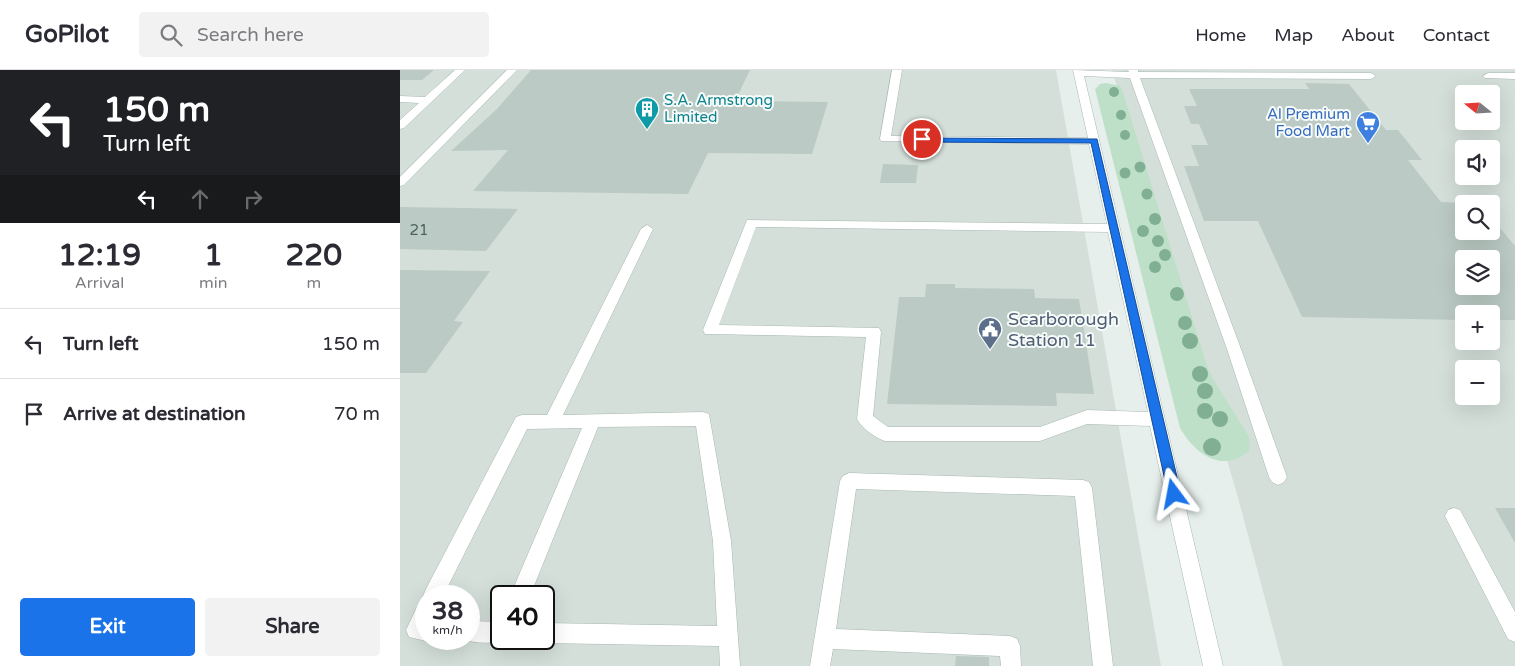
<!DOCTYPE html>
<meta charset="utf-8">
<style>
body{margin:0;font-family:"Varela Round",sans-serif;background:#f2f2f3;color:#2b2b33;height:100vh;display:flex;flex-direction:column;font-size:19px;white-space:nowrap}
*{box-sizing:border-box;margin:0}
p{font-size:16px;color:#7c7c81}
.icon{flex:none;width:28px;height:28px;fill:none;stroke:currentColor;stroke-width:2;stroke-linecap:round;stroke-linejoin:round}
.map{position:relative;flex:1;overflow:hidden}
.drawer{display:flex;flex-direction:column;background:#fff;width:400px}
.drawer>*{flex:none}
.banner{background:#202124;color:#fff;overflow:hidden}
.needle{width:32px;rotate:288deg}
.tools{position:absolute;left:1055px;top:15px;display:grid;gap:10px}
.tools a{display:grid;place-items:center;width:45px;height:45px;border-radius:5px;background:#fff;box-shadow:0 5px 20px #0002;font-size:25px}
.speed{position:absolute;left:15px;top:515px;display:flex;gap:10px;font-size:25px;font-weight:700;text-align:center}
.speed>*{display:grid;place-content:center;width:65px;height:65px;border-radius:50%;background:#fff;box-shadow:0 5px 20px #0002;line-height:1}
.speed small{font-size:12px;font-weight:400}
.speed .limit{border:2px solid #111;border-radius:8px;background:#fff;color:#111}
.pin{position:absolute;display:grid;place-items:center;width:42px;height:42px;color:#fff;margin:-21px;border:2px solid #fff;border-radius:50%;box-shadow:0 1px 5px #0007}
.me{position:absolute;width:55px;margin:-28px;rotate:347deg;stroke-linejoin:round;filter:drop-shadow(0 0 4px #0008)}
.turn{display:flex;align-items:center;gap:18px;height:105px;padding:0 20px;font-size:22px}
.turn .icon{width:65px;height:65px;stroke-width:2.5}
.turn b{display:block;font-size:35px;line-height:42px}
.lanes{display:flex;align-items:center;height:48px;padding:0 20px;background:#0003;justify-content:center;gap:25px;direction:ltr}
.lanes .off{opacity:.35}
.eta{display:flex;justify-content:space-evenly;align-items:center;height:85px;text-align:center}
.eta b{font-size:30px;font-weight:700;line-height:35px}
.action{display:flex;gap:10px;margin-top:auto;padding:10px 20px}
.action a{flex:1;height:58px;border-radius:5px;background:#1a73e8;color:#fff;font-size:20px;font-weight:700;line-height:58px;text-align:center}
.action a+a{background:#f2f2f3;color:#2b2b33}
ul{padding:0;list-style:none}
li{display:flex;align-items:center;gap:15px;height:70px;padding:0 20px;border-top:1px solid #e1e1e2}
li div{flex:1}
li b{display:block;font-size:19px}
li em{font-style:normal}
header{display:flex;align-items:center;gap:30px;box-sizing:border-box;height:70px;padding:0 25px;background:#fff;border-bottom:1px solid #e1e1e2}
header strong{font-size:24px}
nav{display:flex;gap:28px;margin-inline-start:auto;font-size:18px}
.search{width:350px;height:45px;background:#f2f2f3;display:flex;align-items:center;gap:12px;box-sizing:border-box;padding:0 18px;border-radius:5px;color:#7c7c81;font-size:19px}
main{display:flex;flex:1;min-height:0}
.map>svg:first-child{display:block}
</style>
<header>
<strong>GoPilot</strong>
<div class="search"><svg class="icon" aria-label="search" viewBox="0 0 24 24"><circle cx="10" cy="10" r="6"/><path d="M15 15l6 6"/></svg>Search here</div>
<nav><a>Home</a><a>Map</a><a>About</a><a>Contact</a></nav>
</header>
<main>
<section class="drawer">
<div class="banner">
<div class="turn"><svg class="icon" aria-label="left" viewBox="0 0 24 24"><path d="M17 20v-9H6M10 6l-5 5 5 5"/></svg><div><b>150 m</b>Turn left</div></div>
<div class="lanes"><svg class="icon" aria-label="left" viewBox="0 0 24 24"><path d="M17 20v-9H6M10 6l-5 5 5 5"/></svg><svg class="icon off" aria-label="ahead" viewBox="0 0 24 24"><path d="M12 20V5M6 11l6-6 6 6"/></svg><svg class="icon off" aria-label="right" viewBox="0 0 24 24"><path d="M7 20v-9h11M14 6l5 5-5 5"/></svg></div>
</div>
<div class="eta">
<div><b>12:19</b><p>Arrival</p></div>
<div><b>1</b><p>min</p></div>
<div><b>220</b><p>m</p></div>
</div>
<ul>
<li><svg class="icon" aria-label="left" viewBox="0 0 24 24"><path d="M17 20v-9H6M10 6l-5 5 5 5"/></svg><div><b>Turn left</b></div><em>150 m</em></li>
<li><svg class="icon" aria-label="arrive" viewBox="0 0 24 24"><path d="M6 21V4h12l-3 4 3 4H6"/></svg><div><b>Arrive at destination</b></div><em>70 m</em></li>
</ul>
<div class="action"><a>Exit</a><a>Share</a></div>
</section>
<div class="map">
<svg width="1115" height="596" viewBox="0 0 1115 596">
<rect width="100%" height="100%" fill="#e6efeb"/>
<path fill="#d4dfda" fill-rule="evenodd" d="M 0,0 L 656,0 L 761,596 L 0,596 ZM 26,526 L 69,526 L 69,569 L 26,569 ZM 101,526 L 144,526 L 144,569 L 101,569 Z
M 712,0 L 1115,0 L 1115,596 L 883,596 L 837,424 ZM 1064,24 L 1091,24 L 1091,51 L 1064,51 ZM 1064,79 L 1091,79 L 1091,106 L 1064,106 ZM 1064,134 L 1091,134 L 1091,161 L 1064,161 ZM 1064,189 L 1091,189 L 1091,216 L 1064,216 ZM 1064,244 L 1091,244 L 1091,271 L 1064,271 ZM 1064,299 L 1091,299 L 1091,326 L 1064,326 Z"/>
<path fill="#bfe0c8" d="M 706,13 L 720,16 L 722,19 L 807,296 L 813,309 L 848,365 L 850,372 L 849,381 C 822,404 795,384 780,358 L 695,19 L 700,14 Z"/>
<path fill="#bbcac4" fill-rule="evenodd" d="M 0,0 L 34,0 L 22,10 L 0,10 Z
M 131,0 L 350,0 L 335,31 L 428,32 L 412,84 L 308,83 L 288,124 L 73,121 L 108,80 L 51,81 L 97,39 Z
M 905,13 L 949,14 L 986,60 L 998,60 L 1022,90 L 1008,90 L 1041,132 L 1064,133 L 1064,161 L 1091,161 L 1091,147 L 1115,176 L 1115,250 L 1091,250 L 1091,244 L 1064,244 L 1064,250 L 902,247 L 858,151 L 804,151 L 784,96 L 799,96 L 791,75 L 808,75 L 799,54 L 791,54 L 784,36 L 797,36 L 789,19 L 909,19 ZM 1064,189 L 1091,189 L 1091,216 L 1064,216 Z
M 483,94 L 518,95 L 516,113 L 480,113 Z
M 0,137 L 118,139 L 86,181 L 0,179 Z
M 0,200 L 90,201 L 54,251 L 63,252 L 26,303 L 0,303 Z
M 526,214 L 555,214 L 555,218 L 634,219 L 635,228 L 679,229 L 694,324 L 656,323 L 657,336 L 487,334 L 499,227 L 525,227 Z
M 1095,438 L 1115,438 L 1115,473 Z
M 556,586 L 589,587 L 589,596 L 555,596 Z"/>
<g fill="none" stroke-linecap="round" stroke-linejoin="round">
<g stroke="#a8b8b2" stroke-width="1">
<path id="minor" d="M 55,0 L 65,0 L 4,58 L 0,59 L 0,50 L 19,33 L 0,32 L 0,26 L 25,27 Z
M 107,0 L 117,0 L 4,115 L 0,116 L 0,107 Z
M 492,0 L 502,0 L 491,66 L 688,68 L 673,0 L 729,2 L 728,0 L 738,0 L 738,2 L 971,3 L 976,6 L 971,9 L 740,8 L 841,279 L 887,407 L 884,412 L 878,415 L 872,412 L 869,407 L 827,279 L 730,8 L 684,6 L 823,596 L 803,596 L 750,356 L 687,354 L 640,371 L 485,371 C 475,368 462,358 457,349 L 466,267 L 305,264 L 303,260 L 347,150 L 707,154 L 689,74 L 481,71 L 480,69 ZM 356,157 L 708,162 L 748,342 L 687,340 L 640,357 L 488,357 L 473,346 L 481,262 L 479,258 L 319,255 Z
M 1088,3 L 1115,3 L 1115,9 L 1085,8 L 1083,6 Z
M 247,155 L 253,159 L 163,345 L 303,342 L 309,344 L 331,471 L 340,596 L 320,596 L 319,576 L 144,573 L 136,569 L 144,569 L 144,553 L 317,556 L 313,471 L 296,356 L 198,357 L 130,526 L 110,526 L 182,358 L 127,359 L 43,526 L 26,526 L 26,569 L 32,569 L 26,571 L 9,567 L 6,560 L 19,533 L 25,531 L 23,526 L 26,519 L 116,347 L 122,345 L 147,345 L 241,159 Z
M 449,403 L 683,410 L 689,412 L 692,418 L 713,596 L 693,596 L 675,426 L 456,419 L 436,559 L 610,566 L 617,569 L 620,576 L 621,596 L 601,596 L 600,586 L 433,579 L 430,596 L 410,596 L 440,411 L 443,406 Z
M 1054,438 L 1060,440 L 1115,542 L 1115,572 L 1108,569 L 1048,452 L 1045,446 L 1048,440 Z
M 69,551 L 101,552 L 101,569 L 108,569 C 96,574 75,574 63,569 L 69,569 Z"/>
</g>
<use href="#minor" fill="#fff" fill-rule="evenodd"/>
</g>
<g fill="#80af93">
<circle cx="714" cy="22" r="5"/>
<circle cx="721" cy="45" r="5"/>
<circle cx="725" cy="65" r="5"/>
<circle cx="740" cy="97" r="5.5"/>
<circle cx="725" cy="103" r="5.5"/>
<circle cx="747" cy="124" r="5.5"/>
<circle cx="755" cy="149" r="6"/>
<circle cx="743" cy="161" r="6"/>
<circle cx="758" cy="171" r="6"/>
<circle cx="765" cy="185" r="6"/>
<circle cx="755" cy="197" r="6"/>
<circle cx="777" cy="224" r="7"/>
<circle cx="785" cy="253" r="7"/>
<circle cx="790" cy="271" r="8"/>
<circle cx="800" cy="304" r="8"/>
<circle cx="805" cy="321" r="8"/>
<circle cx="805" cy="341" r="8"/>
<circle cx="820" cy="349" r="8"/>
<circle cx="812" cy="377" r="9"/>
</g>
<path fill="#1a73e8" stroke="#114b97" d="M 519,68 L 697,69 L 781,424 L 779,428 L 774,430 L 769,428 L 768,424 L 691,73 L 522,72 L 517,69 Z"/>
<defs>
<g id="building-pin" transform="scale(1.25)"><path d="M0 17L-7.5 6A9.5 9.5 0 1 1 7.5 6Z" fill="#0f9aa8" stroke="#f7fbf9"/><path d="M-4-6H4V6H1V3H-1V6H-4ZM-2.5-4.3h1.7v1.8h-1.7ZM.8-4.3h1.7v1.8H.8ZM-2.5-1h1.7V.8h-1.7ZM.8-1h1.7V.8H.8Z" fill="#fff"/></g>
<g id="supermarket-pin" transform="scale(1.25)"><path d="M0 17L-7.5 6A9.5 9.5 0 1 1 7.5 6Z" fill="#3f7fe0" stroke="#f7fbf9"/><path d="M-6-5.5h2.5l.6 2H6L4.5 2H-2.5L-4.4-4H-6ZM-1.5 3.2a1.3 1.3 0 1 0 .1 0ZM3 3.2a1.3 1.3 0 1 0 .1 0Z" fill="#fff"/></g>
<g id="civic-pin" transform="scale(1.25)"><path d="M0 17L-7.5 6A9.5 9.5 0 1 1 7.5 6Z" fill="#5c6f8a" stroke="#f7fbf9"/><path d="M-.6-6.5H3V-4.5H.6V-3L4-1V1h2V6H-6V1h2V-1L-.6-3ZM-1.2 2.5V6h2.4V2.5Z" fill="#fff"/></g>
</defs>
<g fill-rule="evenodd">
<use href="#building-pin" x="247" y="39"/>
<use href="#supermarket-pin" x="968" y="53"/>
<use href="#civic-pin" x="590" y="259"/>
</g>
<g text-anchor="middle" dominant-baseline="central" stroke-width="4" stroke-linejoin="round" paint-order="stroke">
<g font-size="15" fill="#0d838f" stroke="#f7fbf9" text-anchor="start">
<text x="264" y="30">S.A. Armstrong<tspan x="264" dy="17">Limited</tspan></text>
</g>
<g font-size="15" fill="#366cbe" stroke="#f7fbf9" text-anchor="end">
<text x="950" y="44">Al Premium<tspan x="950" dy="17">Food Mart</tspan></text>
</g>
<g font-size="15" fill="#4a645c">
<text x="19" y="160">21</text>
</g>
<g font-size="18" fill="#4e5e75" stroke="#f7fbf9" text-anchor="start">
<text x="608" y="249">Scarborough<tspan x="608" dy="21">Station 11</tspan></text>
</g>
</g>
</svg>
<div class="tools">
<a><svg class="needle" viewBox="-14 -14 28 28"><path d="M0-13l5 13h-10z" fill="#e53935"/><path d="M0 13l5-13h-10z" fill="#7c7c81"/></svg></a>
<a><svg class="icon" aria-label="sound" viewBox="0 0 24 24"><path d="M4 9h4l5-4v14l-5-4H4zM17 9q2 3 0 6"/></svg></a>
<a><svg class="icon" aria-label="search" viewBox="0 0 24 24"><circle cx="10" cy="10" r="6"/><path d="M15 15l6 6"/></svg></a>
<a><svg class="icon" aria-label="layers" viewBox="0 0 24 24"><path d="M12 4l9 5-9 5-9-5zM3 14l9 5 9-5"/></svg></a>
<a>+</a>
<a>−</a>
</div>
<div class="speed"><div>38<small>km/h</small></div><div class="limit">40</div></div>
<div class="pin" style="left:522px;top:69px;background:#d93025"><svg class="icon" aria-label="arrive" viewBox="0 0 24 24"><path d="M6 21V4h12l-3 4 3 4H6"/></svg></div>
<svg class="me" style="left:774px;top:424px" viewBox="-20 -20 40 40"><path d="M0-17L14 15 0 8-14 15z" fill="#1a73e8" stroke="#fff" stroke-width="4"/></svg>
</div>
</main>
